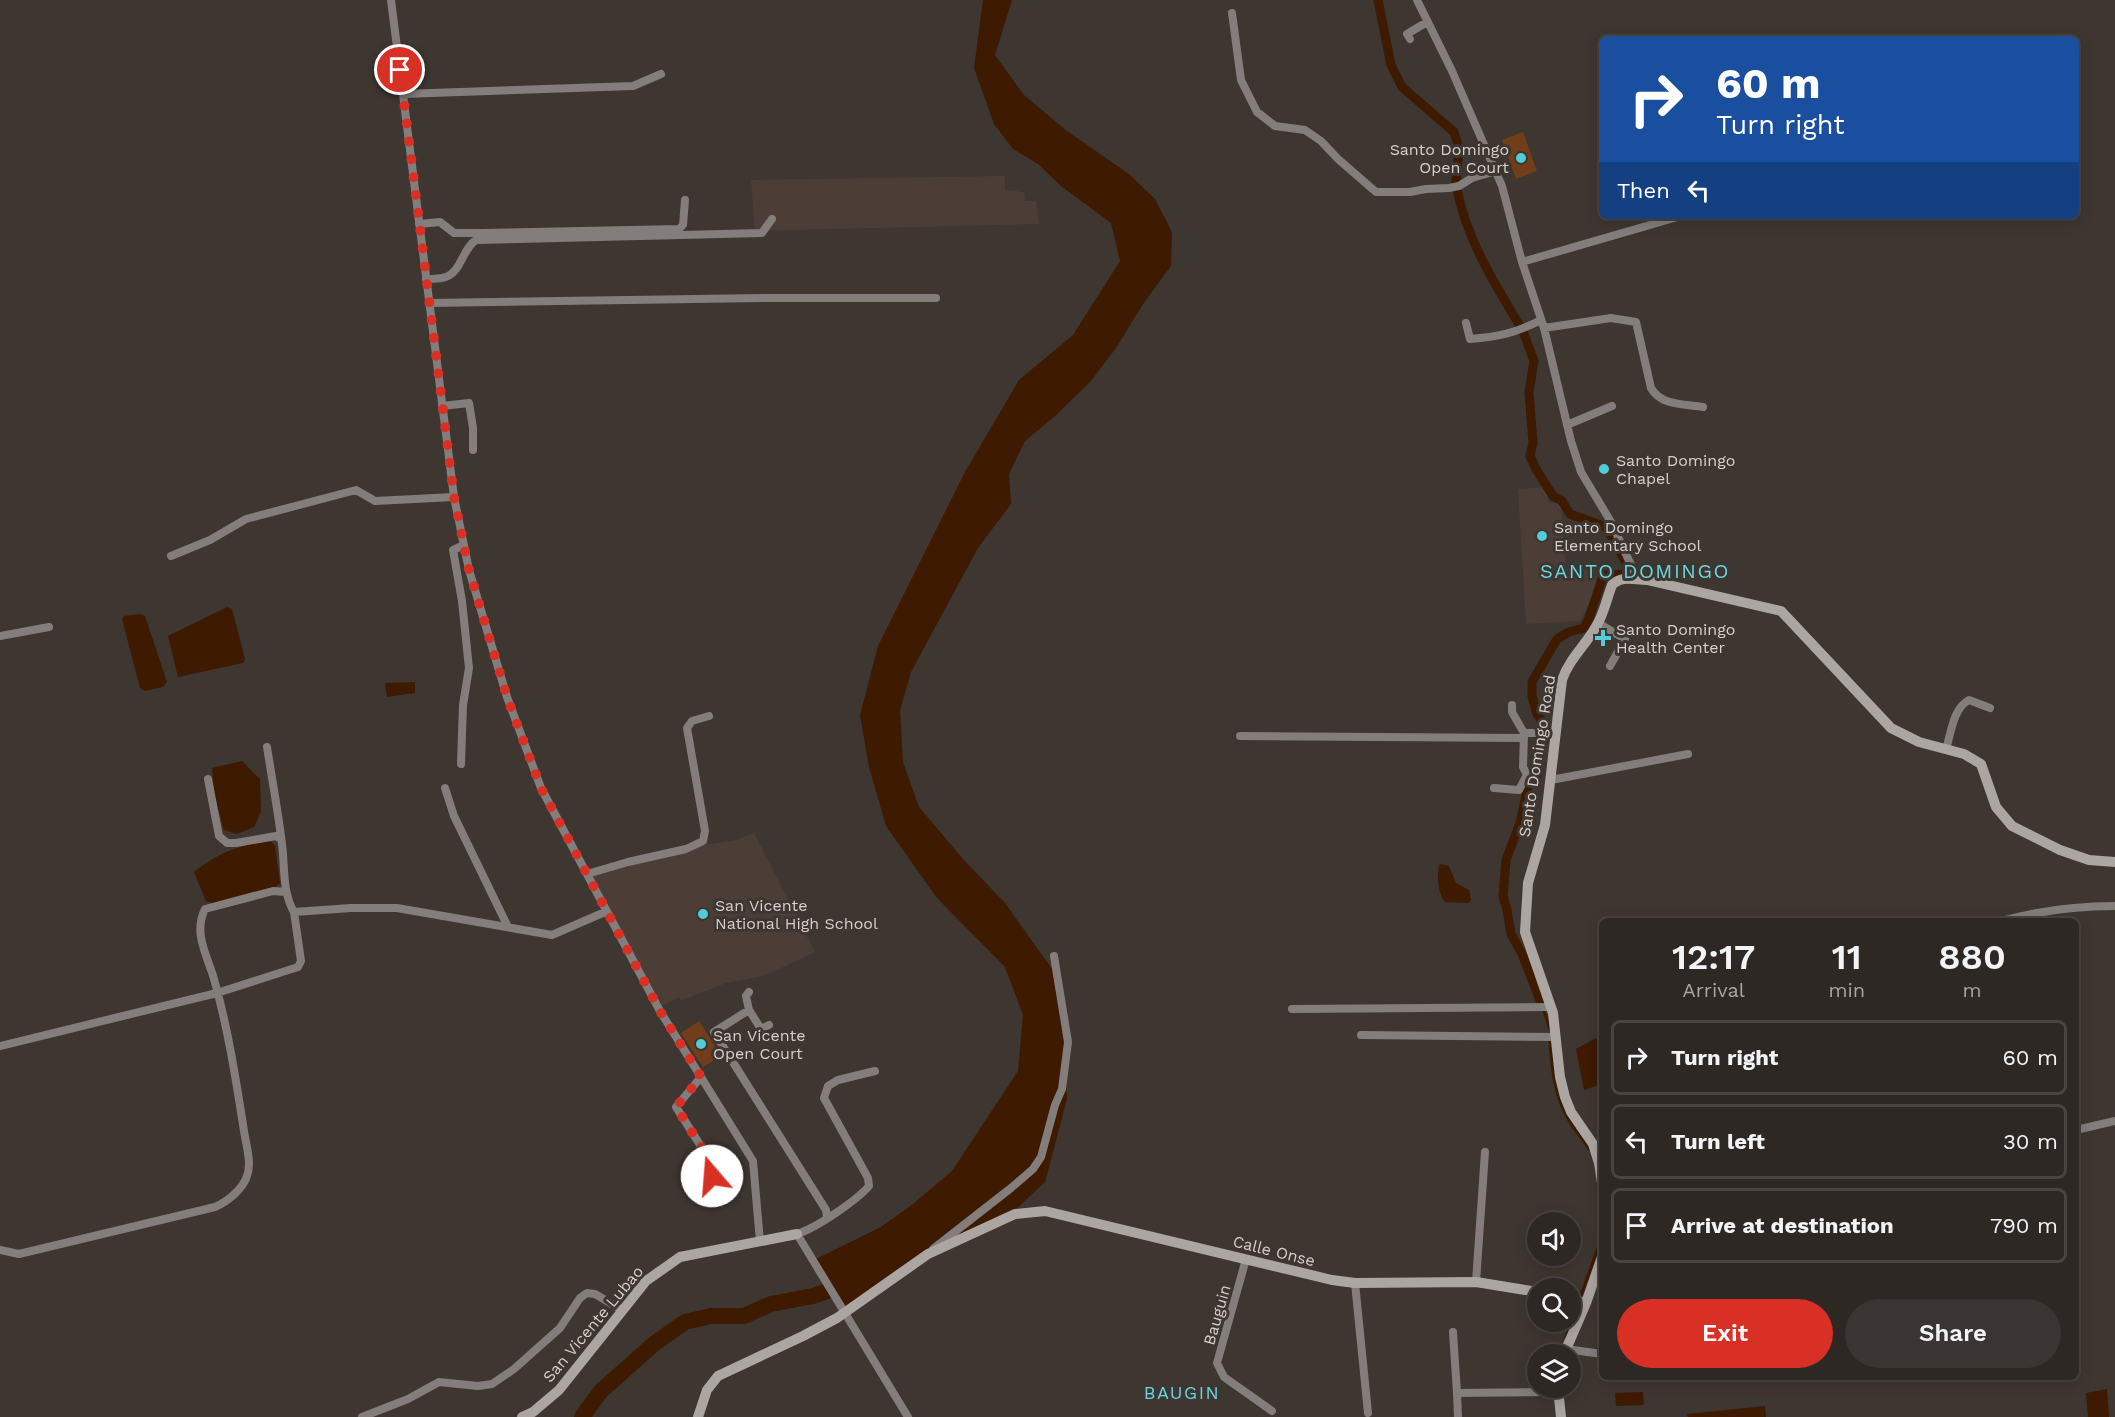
<!DOCTYPE html>
<style>
body{margin:0;font-family:"Work Sans",sans-serif;background:#3a3432;color:#f1f3f6;height:100vh;display:flex;flex-direction:column;font-size:22px;white-space:nowrap}
*{box-sizing:border-box;margin:0}
p{font-size:20px;color:#a7a6a7}
.icon{flex:none;width:33px;height:33px;fill:none;stroke:currentColor;stroke-width:2;stroke-linecap:round;stroke-linejoin:round}
.map{position:relative;flex:1;overflow:hidden}
.details{position:absolute;left:1599px;top:918px;width:480px;height:462px;display:flex;flex-direction:column;background:#2e2825;border-radius:9px;box-shadow:0 3px 15px #0003,0 0 0 2px #494442}
.details>*{flex:none}
.hud{position:absolute;left:1599px;top:36px;width:480px;height:183px;border-radius:9px;box-shadow:0 3px 15px #0003,0 0 0 2px #494442;background:#1a4fa0;color:#fff;overflow:hidden}
.fabs{position:absolute;left:1527px;top:1212px;display:grid;gap:12px}
.fabs a{display:grid;place-items:center;width:54px;height:54px;border-radius:50%;background:#2e2825;box-shadow:0 3px 15px #0003,0 0 0 2px #494442;font-size:30px}
.pin{position:absolute;display:grid;place-items:center;width:51px;height:51px;color:#fff;margin:-26px;border:3px solid #fff;border-radius:50%;box-shadow:0 2px 6px #0007}
.me{position:absolute;width:66px;margin:-33px;rotate:342deg;stroke-linejoin:round;filter:drop-shadow(0 0 4px #0008)}
.turn{display:flex;align-items:center;gap:21px;height:126px;padding:0 18px;font-size:27px}
.turn .icon{width:78px;height:78px;stroke-width:2.5}
.turn b{display:block;font-size:42px;line-height:51px}
.then{display:flex;align-items:center;height:57px;padding:0 18px;background:#0003;gap:12px;font-size:22px}
.eta{display:flex;justify-content:space-evenly;align-items:center;height:102px;text-align:center}
.eta b{font-size:36px;font-weight:600;line-height:42px}
.cta{display:flex;gap:12px;margin-top:auto;padding:12px 18px}
.cta a{flex:1;height:69px;border-radius:36px;background:#d93025;color:#fff;font-size:24px;font-weight:600;line-height:69px;text-align:center}
.cta a+a{background:#3a3432;color:#f1f3f6}
ul{padding:0;list-style:none}
li{display:flex;align-items:center;gap:18px;height:75px;margin:0 12px 9px;padding:0 6px;border:3px solid #494442;border-radius:9px}
li div{flex:1}
li b{display:block;font-size:22px}
li em{font-style:normal}
.map>svg:first-child{display:block}
</style>
<div class="map">
<svg width="2115" height="1417" viewBox="0 0 2115 1417">
<rect width="100%" height="100%" fill="#3e3631"/>
<path fill="#4c3e36" d="M 1005,176 L 1005,190 L 1024,192 L 1025,201 L 1036,201 L 1039,224 L 755,231 L 751,180 Z
M 1547,487 L 1548,503 L 1561,503 L 1566,570 L 1595,569 L 1597,589 L 1580,621 L 1526,624 L 1518,489 Z
M 754,833 L 815,952 L 764,976 L 726,983 L 681,1001 L 679,997 L 663,1006 L 589,876 L 698,846 L 736,840 Z"/>
<path fill="#723e19" d="M 1523,132 L 1537,171 L 1516,179 L 1502,140 Z
M 699,1021 L 721,1056 L 703,1067 L 681,1033 Z"/>
<path fill="#3d1a00" d="M 983,0 L 1012,0 L 995,55 L 1024,95 L 1067,131 L 1129,174 L 1155,199 L 1172,232 L 1171,266 L 1143,304 L 1116,348 L 1090,382 L 1054,417 L 1025,441 L 1009,474 L 1011,504 L 978,548 L 911,672 L 900,710 L 903,762 L 919,807 L 963,859 L 1005,903 L 1055,973 L 1063,1022 L 1067,1099 L 1045,1182 L 1014,1211 L 973,1230 L 847,1308 L 816,1259 L 881,1227 L 913,1204 L 952,1171 L 1018,1071 L 1023,1015 L 1005,967 L 937,898 L 886,826 L 869,767 L 860,715 L 878,646 L 965,472 L 1019,380 L 1073,335 L 1120,261 L 1111,223 L 1061,186 L 1038,164 L 1013,149 L 994,124 L 974,68 Z
M 227,607 L 232,609 L 245,659 L 243,663 L 178,677 L 168,636 Z
M 141,614 L 145,616 L 167,682 L 163,687 L 145,691 L 140,688 L 122,619 L 124,616 Z
M 415,682 L 415,693 L 387,697 L 385,683 Z
M 242,761 L 260,779 L 261,811 L 254,827 L 237,834 L 224,830 L 215,798 L 212,768 Z
M 267,841 L 272,842 L 275,846 L 280,883 L 273,889 L 212,903 L 206,901 L 194,872 C 222,851 233,848 267,841 Z
M 1440,864 L 1449,866 L 1456,883 L 1469,890 L 1471,900 L 1469,903 L 1445,902 C 1438,894 1436,873 1440,864 Z
M 1596,1038 L 1602,1038 L 1602,1084 L 1584,1090 L 1576,1049 Z
M 2107,1389 L 2109,1417 L 2088,1417 L 2086,1393 Z
M 1643,1392 L 1644,1405 L 1616,1406 L 1615,1393 Z
M 1765,1406 L 1766,1417 L 1688,1417 L 1687,1414 Z"/>
<g fill="none" stroke-linecap="round" stroke-linejoin="round">
<path stroke="#3d1a00" stroke-width="3" d="M 1544,1011 L 1550,1029
M 1550,1042 C 1552,1067 1554,1092 1566,1115 C 1572,1127 1582,1138 1590,1150
M 1598,1183 L 1602,1211
M 1580,1298 L 1602,1237
M 1566,1337 L 1578,1304"/>
<path stroke="#3d1a00" stroke-width="9" d="M 1378,0 L 1391,65 L 1402,87 L 1454,132 L 1459,148 L 1456,182
M 1457,189 C 1466,238 1494,283 1520,326
M 1524,334 L 1534,361 L 1529,392 L 1533,443 L 1530,456 L 1536,469 L 1553,496 L 1562,501 L 1570,514 L 1606,527 L 1628,566 L 1625,574 L 1605,575 L 1602,579 L 1589,618 L 1584,628 L 1569,632 L 1557,639 L 1532,682 L 1532,696 L 1537,714 L 1544,725 L 1545,737 L 1540,753 L 1537,775 L 1529,782 L 1520,823 L 1506,860 L 1503,896 L 1507,910 L 1511,934 L 1522,954 L 1542,1005"/>
<path stroke="#3d1a00" stroke-width="16" d="M 582,1417 L 601,1391 L 655,1343 L 685,1322 L 711,1316 L 744,1316 L 771,1304 L 813,1296 L 848,1284"/>
<path stroke="#837e7c" stroke-width="8" d="M 391,0 L 454,497 L 469,570 L 507,697 L 541,788 L 660,1011 L 753,1161 L 760,1242
M 1417,0 L 1452,71 L 1502,186 L 1522,262 L 1544,328 L 1571,441 L 1581,472 L 1611,522 L 1638,580
M 1232,13 L 1241,80 L 1257,112 L 1275,126 L 1305,130 L 1321,141 L 1338,159 L 1376,192 L 1410,192 L 1426,189 L 1449,188 L 1459,186 L 1472,178 L 1496,171
M 1410,39 L 1407,34 L 1427,22
M 403,94 L 633,86 L 661,74
M 419,224 L 440,222 L 454,233 L 481,233 L 679,229 L 683,225 L 685,200
M 1522,262 L 1681,216
M 426,279 C 432,279 440,279 446,277 C 461,272 463,248 476,240 L 762,233 L 772,219
M 429,303 L 763,298 L 936,298
M 1466,323 L 1470,339 C 1497,337 1516,333 1541,320
M 1544,328 L 1611,318 L 1636,322 L 1651,388 C 1661,406 1685,404 1703,407
M 442,406 L 469,403 L 473,428 L 473,450
M 1567,425 L 1612,406
M 171,556 L 210,540 L 246,519 L 356,490 L 375,501 L 454,497
M 1598,623 L 1625,639 L 1610,666
M 0,636 L 49,627
M 1512,705 L 1512,712 L 1524,733
M 1240,736 L 1524,738
M 267,747 C 272,779 278,811 282,844 C 285,866 282,892 294,912 L 351,908 L 397,908 L 552,935 L 605,912
M 1946,749 C 1951,734 1953,708 1969,700 L 1990,708
M 461,764 L 463,705 L 469,668 L 462,601 L 453,550 L 464,545
M 208,779 L 219,836 L 227,843 L 236,843 L 276,836 L 281,839
M 1551,780 L 1688,754
M 445,788 L 454,816 L 508,927
M 1494,788 L 1519,790 L 1527,775 L 1523,767 L 1524,733 L 1556,733
M 587,874 L 628,862 L 686,849 L 703,841 L 705,831 L 687,728 L 692,721 L 709,716
M 2001,921 C 2038,911 2076,906 2115,906
M 749,992 L 746,996 L 749,1010
M 1292,1009 L 1551,1007
M 769,1025 L 761,1029 L 749,1010 L 714,1032 L 826,1210 L 827,1217
M 1361,1035 L 1555,1037
M 0,1046 L 217,993 L 298,967 L 301,961 L 294,912
M 875,1071 L 838,1080 L 828,1086 L 824,1098 L 868,1178 L 869,1186 C 856,1201 816,1228 797,1234 L 908,1417
M 701,1077 L 676,1107 L 711,1162 L 713,1191
M 2076,1130 L 2115,1121
M 933,1249 L 1011,1188 L 1033,1169 L 1041,1157 L 1055,1105 L 1062,1089 L 1068,1042 L 1054,956
M 0,1250 L 19,1254 L 215,1207 C 227,1202 243,1189 247,1176 C 252,1163 246,1145 244,1131 C 236,1080 228,1028 214,979 C 207,955 193,933 205,909 L 273,891 L 286,892
M 1246,1259 L 1217,1363 L 1224,1377 L 1272,1411
M 1476,1282 L 1485,1152
M 1355,1283 L 1368,1413
M 1453,1332 L 1457,1393 L 1558,1392
M 1566,1349 L 1602,1354
M 1457,1393 L 1458,1417
M 362,1417 L 408,1399 L 439,1382 L 478,1386 L 492,1384 L 514,1369 L 560,1328 L 580,1298 L 587,1293 L 595,1294 L 622,1310"/>
<path stroke="#aca6a2" stroke-width="10" d="M 1602,1183 L 1599,1163 L 1593,1144 L 1571,1112 L 1565,1097 L 1560,1077 L 1553,1013 L 1525,932 L 1528,883 L 1545,825 L 1562,680 C 1569,659 1586,645 1597,625 C 1604,613 1607,598 1612,585 C 1622,575 1634,580 1647,580 L 1781,611 L 1891,728 L 1919,742 L 1964,754 L 1981,764 L 1996,807 L 2012,826 L 2060,850 L 2089,860 L 2115,862
M 1570,1299 L 1586,1303
M 1564,1354 L 1586,1303 L 1602,1257
M 1558,1388 L 1561,1417
M 522,1417 L 533,1412 L 559,1390 L 646,1281 L 680,1257 L 797,1234
M 698,1417 L 707,1390 L 718,1376 L 803,1336 L 837,1318 L 928,1254 L 1015,1214 L 1045,1211 L 1332,1280 L 1355,1283 L 1476,1282 L 1538,1292"/>
</g>
<g fill="none" stroke-linecap="round" stroke-linejoin="round">
<path stroke="#d93025" stroke-width="10" stroke-dasharray="0 18" d="M 400,70 L 454,497 L 469,570 L 507,697 L 541,788 L 660,1011 L 701,1077 L 676,1107 L 711,1162 L 712,1176"/>
</g>
<g fill="#52ccd6" stroke="#3e3631" stroke-width="2">
<circle cx="1521" cy="158" r="6"/>
<circle cx="1604" cy="469" r="6"/>
<circle cx="1542" cy="536" r="6"/>
<path d="M1600 629h6v6h6v6h-6v6h-6v-6h-6v-6h6z"/>
<circle cx="703" cy="914" r="6"/>
<circle cx="701" cy="1044" r="6"/>
</g>
<g text-anchor="middle" dominant-baseline="central" stroke-width="6" stroke-linejoin="round" paint-order="stroke">
<g font-size="16" fill="#d5d0cd" stroke="#3e3631" text-anchor="start">
<text x="1509" y="149" text-anchor="end">Santo Domingo<tspan x="1509" dy="18">Open Court</tspan></text>
<text x="1616" y="460">Santo Domingo<tspan x="1616" dy="18">Chapel</tspan></text>
<text x="1554" y="527">Santo Domingo<tspan x="1554" dy="18">Elementary School</tspan></text>
<text x="1616" y="629">Santo Domingo<tspan x="1616" dy="18">Health Center</tspan></text>
<text x="715" y="905">San Vicente<tspan x="715" dy="18">National High School</tspan></text>
<text x="713" y="1035">San Vicente<tspan x="713" dy="18">Open Court</tspan></text>
</g>
<g font-size="16" fill="#d5d0cd" stroke="#3e3631">
<text transform="translate(1537 756) rotate(-81)">Santo Domingo Road</text>
<text transform="translate(1274 1251) rotate(14)">Calle Onse</text>
<text transform="translate(1217 1315) rotate(-74)">Bauguin</text>
<text transform="translate(593 1324) rotate(-50)">San Vicente Lubao</text>
</g>
<g font-size="18" letter-spacing="1.5" fill="#6ad6e0" stroke="#3e3631">
<text x="1182" y="1392">BAUGIN</text>
</g>
<g font-size="20" letter-spacing="1.5" fill="#6ad6e0" stroke="#3e3631">
<text x="1635" y="571">SANTO DOMINGO</text>
</g>
</g>
</svg>
<div class="fabs">
<a><svg class="icon" aria-label="sound" viewBox="0 0 24 24"><path d="M4 9h4l5-4v14l-5-4H4zM17 9q2 3 0 6"/></svg></a>
<a><svg class="icon" aria-label="search" viewBox="0 0 24 24"><circle cx="10" cy="10" r="6"/><path d="M15 15l6 6"/></svg></a>
<a><svg class="icon" aria-label="layers" viewBox="0 0 24 24"><path d="M12 4l9 5-9 5-9-5zM3 14l9 5 9-5"/></svg></a>
</div>
<div class="pin" style="left:400px;top:70px;background:#d93025"><svg class="icon" aria-label="arrive" viewBox="0 0 24 24"><path d="M6 21V4h12l-3 4 3 4H6"/></svg></div>
<svg class="me" style="left:712px;top:1176px" viewBox="-20 -20 40 40"><circle r="19" fill="#fff"/><path d="M0-13L10 11 0 6-10 11z" fill="#d93025"/></svg>
<div class="hud">
<div class="turn"><svg class="icon" aria-label="right" viewBox="0 0 24 24"><path d="M7 20v-9h11M14 6l5 5-5 5"/></svg><div><b>60 m</b>Turn right</div></div>
<div class="then">Then<svg class="icon" aria-label="left" viewBox="0 0 24 24"><path d="M17 20v-9H6M10 6l-5 5 5 5"/></svg></div>
</div>
<section class="details">
<div class="eta">
<div><b>12:17</b><p>Arrival</p></div>
<div><b>11</b><p>min</p></div>
<div><b>880</b><p>m</p></div>
</div>
<ul>
<li><svg class="icon" aria-label="right" viewBox="0 0 24 24"><path d="M7 20v-9h11M14 6l5 5-5 5"/></svg><div><b>Turn right</b></div><em>60 m</em></li>
<li><svg class="icon" aria-label="left" viewBox="0 0 24 24"><path d="M17 20v-9H6M10 6l-5 5 5 5"/></svg><div><b>Turn left</b></div><em>30 m</em></li>
<li><svg class="icon" aria-label="arrive" viewBox="0 0 24 24"><path d="M6 21V4h12l-3 4 3 4H6"/></svg><div><b>Arrive at destination</b></div><em>790 m</em></li>
</ul>
<div class="cta"><a>Exit</a><a>Share</a></div>
</section>
</div>
